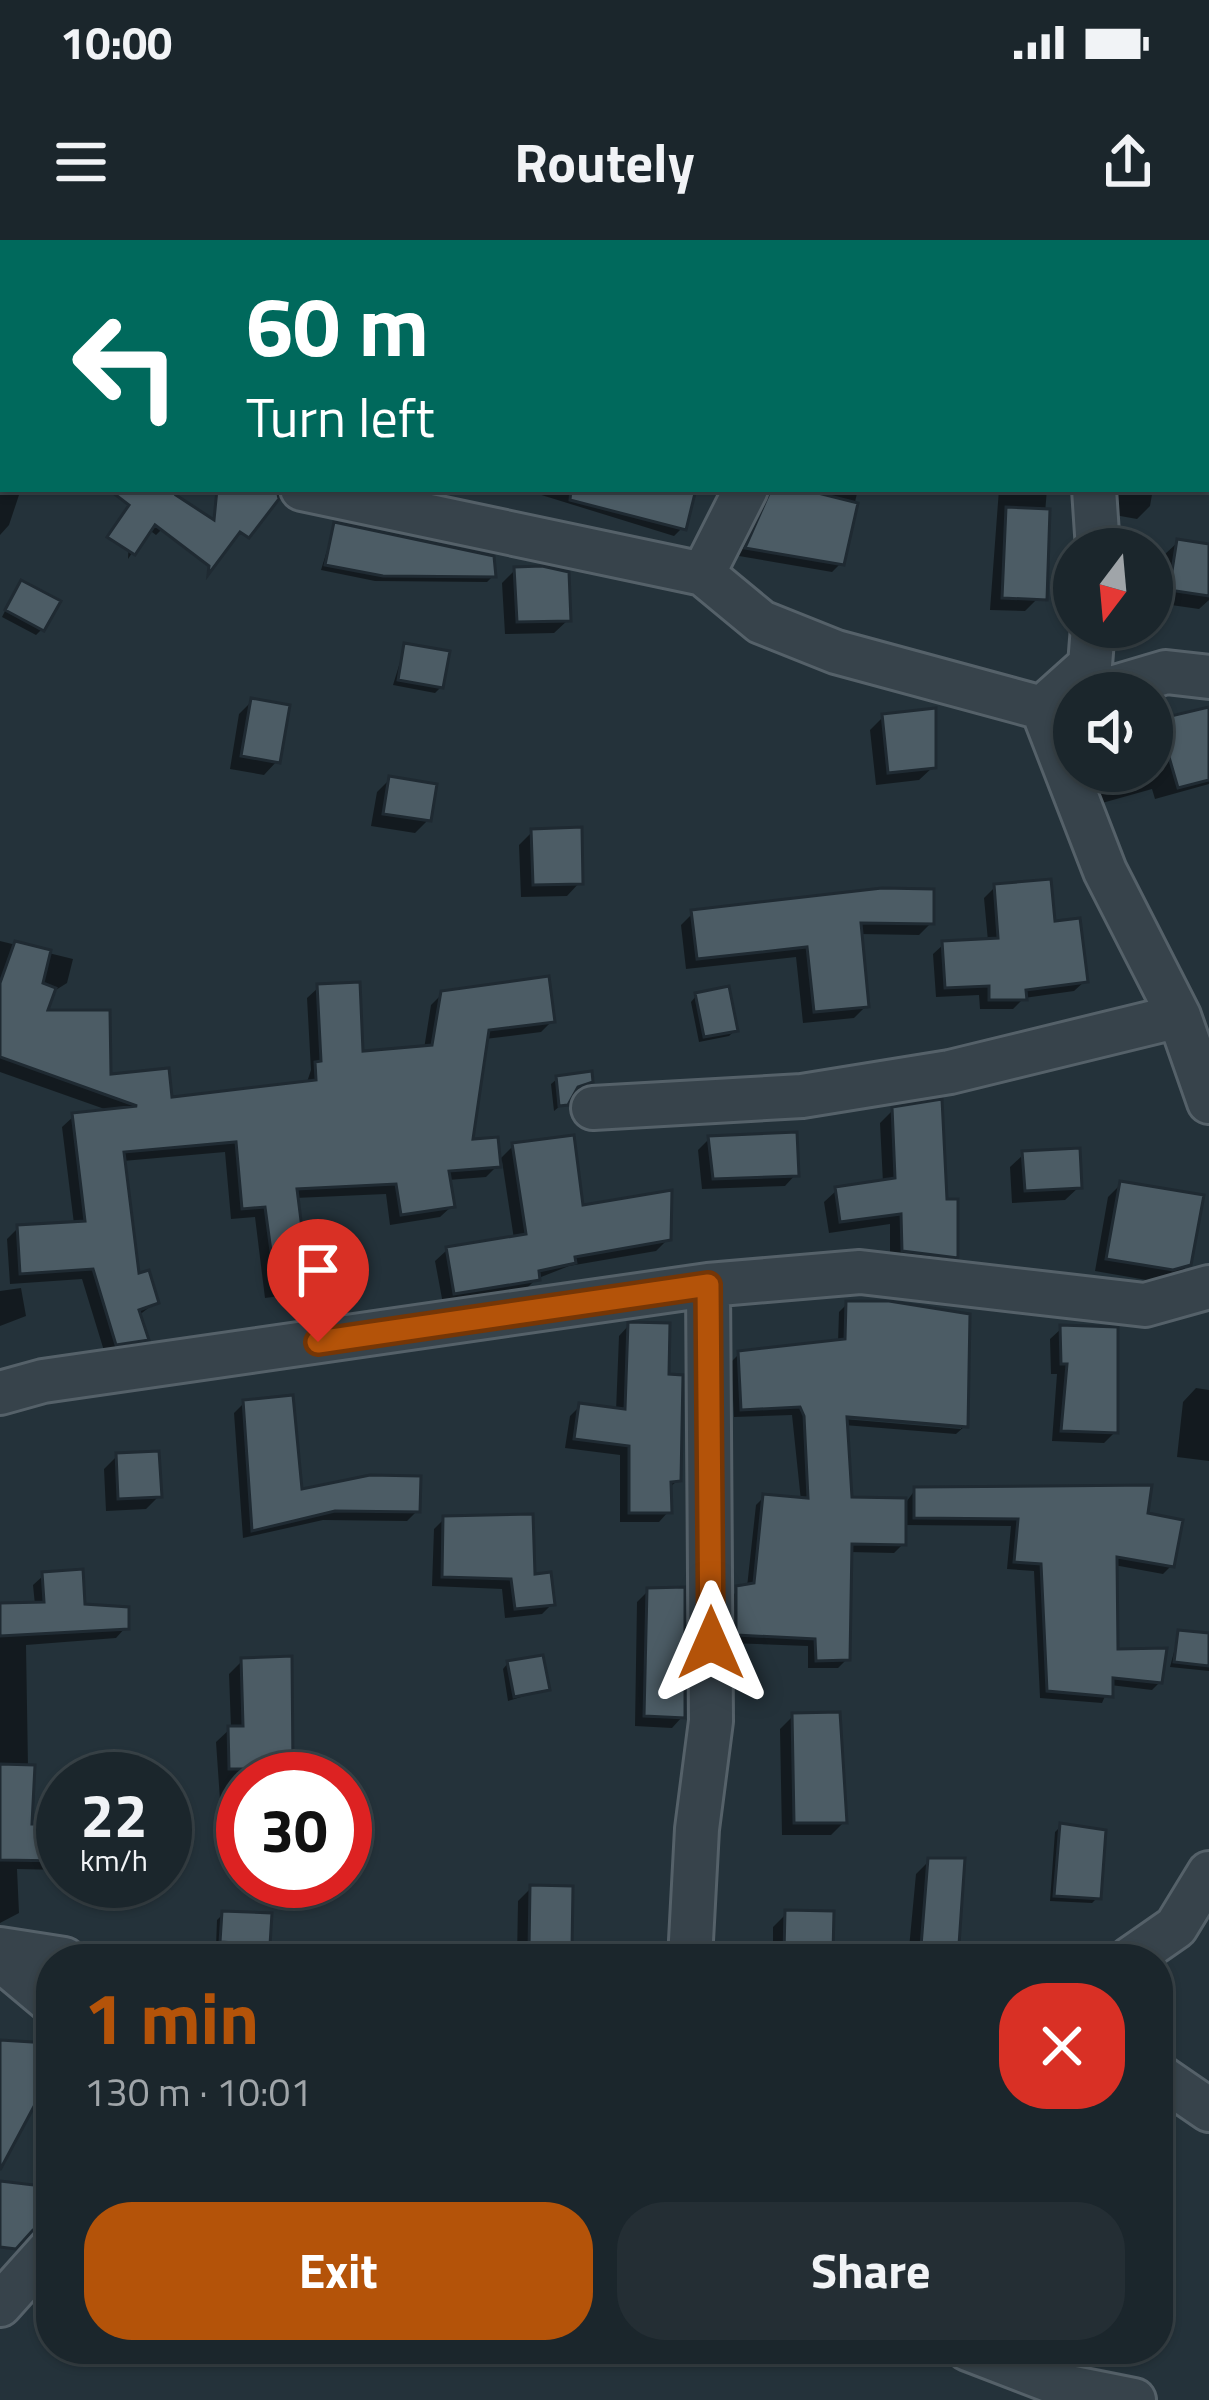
<!DOCTYPE html>
<meta charset="utf-8">
<style>
body{margin:0;font-family:"Titillium Web",sans-serif;background:#242e34;color:#f1f3f6;height:100vh;display:flex;flex-direction:column;font-size:45px;white-space:nowrap}
*{box-sizing:border-box;margin:0}
p{font-size:39px;color:#a0a5a9}
.icon{flex:none;width:66px;height:66px;fill:none;stroke:currentColor;stroke-width:2;stroke-linecap:round;stroke-linejoin:round}
.map{position:relative;flex:1;overflow:hidden}
.side{position:absolute;left:36px;top:1704px;width:1137px;height:420px;display:flex;flex-direction:column;background:#1b262c;border-radius:48px;box-shadow:0 3px 9px #0004,0 0 0 3px #394348}
.side>*{flex:none}
.banner{position:absolute;left:0px;top:0px;width:1209px;height:252px;box-shadow:0 3px 9px #0004,0 0 0 3px #394348;background:#00695c;color:#fff;overflow:hidden}
.needle{width:78px;rotate:196deg}
.controls{position:absolute;left:1053px;top:288px;display:grid;gap:24px}
.controls a{display:grid;place-items:center;width:120px;height:120px;border-radius:50%;background:#1b262c;box-shadow:0 3px 9px #0004,0 0 0 3px #394348;font-size:60px}
.speed{position:absolute;left:36px;top:1512px;display:flex;gap:24px;font-size:60px;font-weight:700;text-align:center}
.speed>*{display:grid;place-content:center;width:156px;height:156px;border-radius:50%;background:#1b262c;box-shadow:0 3px 9px #0004,0 0 0 3px #394348;line-height:1}
.speed small{font-size:30px;font-weight:400}
.speed .limit{border:18px solid #d22;background:#fff;color:#111}
.pin{position:absolute;display:grid;place-items:center;width:102px;height:102px;color:#fff;margin:-123px -51px;border-radius:50% 50% 50% 0;rotate:-45deg;box-shadow:0 0 12px #0007}
.pin .icon{rotate:45deg}
.me{position:absolute;width:132px;margin:-66px;rotate:0deg;stroke-linejoin:round;filter:drop-shadow(0 0 9px #0008)}
.turn{display:flex;align-items:center;gap:42px;height:252px;padding:0 48px;font-size:54px}
.turn .icon{width:156px;height:156px;stroke-width:2.5}
.turn b{display:block;font-size:84px;line-height:102px}
.round{display:grid;place-items:center;flex:none;width:126px;height:126px;border-radius:48px;background:#242e34}
.head{display:flex;align-items:center;justify-content:space-between;height:204px;padding:0 48px}
h1{font-size:72px;font-weight:700;line-height:90px;color:#b45309}
.button{display:flex;gap:24px;margin-top:auto;padding:24px 48px}
.button a{flex:1;height:138px;border-radius:48px;background:#b45309;color:#fff;font-size:48px;font-weight:700;line-height:138px;text-align:center}
.button a+a{background:#242e34;color:#f1f3f6}
.status{display:flex;justify-content:space-between;align-items:center;height:84px;padding:0 60px;background:#1b262c;direction:ltr}
.status svg{height:33px;fill:currentColor}
header{display:flex;justify-content:space-between;align-items:center;height:156px;padding:0 48px;background:#1b262c;font-size:54px;font-weight:700}
.map>svg:first-child{display:block}
</style>
<div class="status"><b>10:00</b><svg viewBox="0 0 49 12"><path d="M0 12V9h3v3zM5 12V6h3v6zM10 12V3h3v9zM15 12V0h3v12zM26 1h20v11H26zM47 4h2v5h-2z"/></svg></div>
<header><svg class="icon" aria-label="menu" viewBox="0 0 24 24"><path d="M4 6h16M4 12h16M4 18h16"/></svg>Routely<svg class="icon" aria-label="share" viewBox="0 0 24 24"><path d="M12 15V3M7 8l5-5 5 5M5 13v7h14v-7"/></svg></header>
<div class="map">
<svg width="1209" height="2160" viewBox="0 0 1209 2160">
<rect width="100%" height="100%" fill="#24323a"/>
<path fill="#0007" fill-rule="evenodd" d="M 0,0 L 23,0 L 3,3 L 0,121 Z
M 252,0 L 475,0 L 251,3 Z
M 1209,141 L 1209,244 L 1206,243 Z
M 0,205 L 3,249 L 21,249 L 9,285 L 0,295 Z
M 141,249 L 171,255 L 161,290 L 156,295 L 148,289 L 128,319 L 131,263 Z
M 396,249 L 434,249 L 428,256 Z
M 522,249 L 693,249 L 683,287 L 674,296 Z
M 858,249 L 841,323 L 832,332 L 739,316 L 761,271 L 763,249 Z
M 999,249 L 1047,249 L 1038,358 L 1025,371 L 990,370 Z
M 1110,249 L 1153,249 L 1150,266 L 1137,279 L 1109,274 Z
M 335,285 L 493,336 L 487,342 L 375,341 L 321,330 Z
M 1178,302 L 1209,308 L 1209,360 L 1199,369 L 1157,363 L 1164,315 Z
M 515,330 L 568,380 L 554,393 L 505,394 L 502,343 Z
M 16,349 L 42,389 L 36,395 L 2,377 Z
M 405,406 L 441,447 L 435,453 L 393,445 Z
M 252,461 L 277,521 L 264,535 L 230,529 L 239,474 Z
M 1209,476 L 1209,544 L 1155,559 L 1152,549 L 1095,565 L 1082,531 L 1152,531 L 1152,490 L 1160,482 Z
M 883,477 L 933,527 L 919,540 L 876,545 L 870,490 Z
M 390,539 L 428,580 L 415,593 L 371,586 L 377,552 Z
M 532,592 L 580,642 L 567,656 L 521,657 L 519,605 Z
M 995,647 L 1052,684 L 1085,741 L 1074,751 L 1024,758 L 1013,769 L 980,769 L 979,755 L 936,757 L 933,714 L 944,704 L 988,701 L 984,658 Z
M 693,673 L 931,683 L 919,695 L 859,694 L 866,766 L 854,778 L 803,783 L 796,717 L 686,729 L 681,685 Z
M 0,693 L 0,701 L 73,719 L 67,743 L 51,753 L 44,773 L 108,838 L 170,861 L 306,845 L 311,830 L 307,758 L 319,747 L 360,814 L 424,809 L 431,765 L 442,754 L 552,781 L 541,792 L 485,799 L 469,902 L 497,922 L 513,906 L 581,968 L 668,999 L 656,1011 L 569,1026 L 536,1039 L 525,1050 L 443,1064 L 435,1021 L 447,1010 L 514,999 L 502,921 L 486,937 L 448,940 L 452,966 L 440,977 L 390,985 L 386,954 L 295,958 L 306,1043 L 295,1054 L 265,1058 L 255,977 L 231,979 L 225,912 L 123,921 L 137,1037 L 156,1062 L 138,1076 L 145,1099 L 134,1110 L 105,1114 L 82,1039 L 10,1044 L 7,999 L 18,988 L 74,984 L 62,887 L 74,876 L 113,872 L 0,832 Z
M 696,756 L 735,790 L 729,796 L 699,802 L 691,762 Z
M 557,839 L 590,841 L 554,871 L 551,844 Z
M 893,870 L 944,962 L 955,1016 L 943,1029 L 890,1023 L 890,984 L 829,993 L 824,962 L 837,950 L 883,943 L 880,883 Z
M 709,899 L 796,934 L 785,946 L 702,949 L 698,910 Z
M 1024,914 L 1079,947 L 1065,960 L 1012,963 L 1010,927 Z
M 1121,944 L 1189,1024 L 1175,1038 L 1158,1042 L 1095,1031 L 1108,957 Z
M 21,1048 L 26,1076 L 0,1086 L 0,1051 Z
M 847,1064 L 965,1186 L 956,1194 L 844,1185 L 849,1259 L 907,1261 L 915,1250 L 1144,1275 L 1171,1326 L 1163,1334 L 1114,1325 L 1115,1412 L 1160,1442 L 1152,1450 L 1110,1445 L 1102,1463 L 1040,1458 L 1034,1331 L 1007,1329 L 1011,1286 L 903,1285 L 903,1304 L 894,1313 L 849,1312 L 847,1419 L 838,1428 L 808,1428 L 808,1406 L 728,1403 L 728,1357 L 747,1347 L 756,1265 L 764,1257 L 801,1261 L 792,1175 L 734,1177 L 731,1122 L 740,1113 L 838,1103 L 839,1072 ZM 832,1173 L 961,1183 L 961,1189 L 832,1178 Z
M 629,1085 L 666,1137 L 678,1240 L 668,1249 L 669,1271 L 659,1282 L 620,1282 L 620,1215 L 565,1208 L 570,1176 L 580,1166 L 616,1171 L 619,1096 Z
M 1062,1088 L 1115,1192 L 1104,1203 L 1052,1201 L 1057,1134 L 1051,1134 L 1050,1099 Z
M 1196,1148 L 1209,1150 L 1209,1221 L 1177,1217 L 1183,1162 Z
M 244,1163 L 299,1252 L 417,1271 L 407,1281 L 323,1280 L 243,1298 L 234,1173 Z
M 117,1216 L 159,1256 L 146,1269 L 106,1271 L 104,1229 Z
M 444,1279 L 532,1337 L 552,1364 L 542,1374 L 505,1378 L 502,1349 L 432,1346 L 434,1289 Z
M 44,1335 L 83,1367 L 126,1387 L 116,1398 L 26,1405 L 29,1587 L 63,1588 L 63,1630 L 17,1629 L 19,1673 L 0,1683 L 0,1364 L 35,1365 L 33,1345 Z
M 648,1351 L 682,1477 L 672,1488 L 635,1486 L 637,1362 Z
M 1179,1393 L 1209,1396 L 1209,1431 L 1170,1427 Z
M 242,1421 L 290,1527 L 282,1539 L 243,1539 L 243,1603 L 223,1603 L 216,1502 L 231,1488 L 229,1434 Z
M 508,1423 L 547,1449 L 508,1461 L 503,1429 Z
M 793,1476 L 844,1582 L 831,1595 L 782,1595 L 780,1489 Z
M 1061,1586 L 1098,1657 L 1092,1663 L 1050,1661 L 1055,1592 Z
M 929,1621 L 955,1719 L 908,1719 L 916,1634 Z
M 89,1641 L 141,1641 L 141,1650 L 131,1660 L 89,1660 Z
M 531,1648 L 569,1708 L 558,1719 L 517,1719 L 518,1661 Z
M 787,1673 L 830,1712 L 823,1719 L 773,1719 L 773,1687 Z
M 223,1674 L 267,1704 L 261,1710 L 216,1707 L 217,1680 Z"/>
<path fill="#4c5c65" stroke="#1f2a32" stroke-width="3" d="M 108,249 L 180,249 L 176,255 L 214,280 L 217,249 L 277,249 L 279,259 L 249,298 L 240,292 L 208,335 L 209,326 L 155,285 L 135,315 L 107,297 L 129,265 Z
M 571,249 L 696,249 L 686,290 L 570,260 Z
M 771,249 L 802,249 L 858,263 L 844,325 L 745,308 Z
M 1006,267 L 1050,269 L 1047,360 L 1002,358 Z
M 334,282 L 494,316 L 496,337 L 383,336 L 325,325 Z
M 1177,299 L 1209,304 L 1209,356 L 1169,350 Z
M 542,326 L 569,332 L 571,381 L 517,382 L 514,327 Z
M 21,340 L 61,361 L 44,391 L 5,370 Z
M 404,403 L 450,411 L 443,448 L 398,440 Z
M 251,458 L 290,465 L 280,523 L 241,516 Z
M 1209,467 L 1209,540 L 1178,548 L 1158,479 Z
M 936,468 L 936,528 L 888,533 L 882,474 Z
M 389,536 L 437,544 L 431,581 L 383,574 Z
M 582,587 L 583,644 L 533,645 L 531,589 Z
M 1051,639 L 1055,681 L 1080,678 L 1088,742 L 1026,750 L 1027,760 L 989,760 L 989,746 L 945,748 L 942,701 L 998,698 L 994,644 Z
M 882,648 L 934,649 L 934,684 L 861,683 L 869,767 L 814,772 L 807,707 L 697,719 L 691,670 Z
M 15,701 L 51,710 L 43,743 L 56,748 L 48,770 L 110,770 L 111,834 L 169,828 L 172,857 L 316,840 L 315,822 L 321,821 L 317,744 L 360,742 L 363,811 L 432,805 L 441,751 L 549,736 L 555,782 L 489,790 L 473,899 L 498,897 L 501,927 L 449,931 L 455,967 L 401,975 L 396,944 L 297,949 L 309,1044 L 276,1048 L 265,967 L 242,969 L 236,902 L 124,912 L 139,1033 L 149,1030 L 159,1063 L 139,1070 L 149,1100 L 116,1105 L 93,1029 L 20,1034 L 17,985 L 85,981 L 72,873 L 137,866 L 0,817 L 0,743 Z
M 729,746 L 738,791 L 704,797 L 695,753 Z
M 592,831 L 593,842 L 578,847 L 568,865 L 559,866 L 556,836 Z
M 942,859 L 947,959 L 958,959 L 958,1018 L 902,1011 L 901,974 L 840,982 L 835,947 L 895,938 L 892,867 Z
M 797,892 L 799,936 L 713,939 L 708,896 Z
M 574,895 L 583,965 L 672,950 L 671,1000 L 575,1017 L 576,1023 L 539,1031 L 540,1040 L 454,1054 L 446,1007 L 526,994 L 512,903 Z
M 1080,908 L 1082,948 L 1025,951 L 1022,911 Z
M 1120,941 L 1204,955 L 1191,1025 L 1173,1030 L 1106,1019 Z
M 846,1061 L 889,1061 L 970,1074 L 968,1187 L 847,1177 L 852,1257 L 906,1258 L 906,1305 L 852,1304 L 850,1420 L 816,1421 L 815,1399 L 736,1395 L 736,1346 L 754,1343 L 763,1254 L 808,1258 L 804,1176 L 800,1167 L 741,1170 L 738,1111 L 845,1099 Z
M 628,1082 L 670,1083 L 669,1134 L 683,1135 L 681,1241 L 671,1242 L 672,1273 L 629,1273 L 629,1206 L 574,1199 L 579,1163 L 625,1169 Z
M 1060,1085 L 1118,1087 L 1118,1193 L 1061,1191 L 1067,1124 L 1061,1124 Z
M 293,1155 L 302,1249 L 370,1235 L 421,1236 L 420,1272 L 335,1271 L 252,1291 L 243,1160 Z
M 159,1211 L 162,1257 L 118,1259 L 116,1213 Z
M 1152,1245 L 1148,1273 L 1183,1280 L 1174,1327 L 1117,1317 L 1118,1409 L 1167,1408 L 1162,1443 L 1113,1438 L 1113,1457 L 1047,1451 L 1041,1324 L 1014,1322 L 1018,1279 L 914,1278 L 914,1247 Z
M 533,1274 L 535,1334 L 551,1332 L 555,1365 L 515,1369 L 511,1339 L 442,1337 L 443,1276 Z
M 83,1329 L 85,1364 L 129,1367 L 129,1389 L 0,1396 L 0,1363 L 44,1362 L 42,1332 Z
M 685,1347 L 685,1478 L 644,1476 L 647,1348 Z
M 1178,1390 L 1209,1393 L 1209,1426 L 1174,1422 Z
M 543,1415 L 550,1450 L 514,1457 L 507,1421 Z
M 292,1416 L 293,1529 L 229,1529 L 228,1486 L 243,1486 L 241,1418 Z
M 840,1472 L 847,1583 L 794,1583 L 792,1473 Z
M 0,1524 L 35,1525 L 32,1584 L 63,1584 L 63,1621 L 0,1620 Z
M 1060,1583 L 1106,1590 L 1101,1659 L 1054,1656 Z
M 928,1618 L 965,1618 L 958,1719 L 920,1719 Z
M 530,1645 L 573,1646 L 572,1709 L 529,1708 Z
M 785,1670 L 834,1671 L 833,1713 L 784,1712 Z
M 222,1671 L 272,1673 L 270,1705 L 220,1702 Z
M 0,1800 L 48,1803 L 46,1844 L 0,1930 Z
M 0,1941 L 51,1947 L 51,1983 L 33,1990 L 16,2009 L 0,2007 Z"/>
<g fill="none" stroke-linecap="round" stroke-linejoin="round">
<g stroke="#556169" stroke-width="48">
<path id="minor" d="M 100,3 L 100,0
M 508,3 L 509,0
M 859,3 L 860,0
M 1182,3 L 1183,0
M 0,170 L 3,171
M 302,249 L 703,334 L 761,382 L 836,412 L 1042,468 L 1105,631 L 1179,776 L 1209,862
M 1094,249 L 1098,309
M 703,334 L 746,249
M 1095,453 L 1166,432 L 1209,437
M 1074,459 L 1042,468 L 1090,425 L 1093,387
M 593,868 L 802,856 L 950,832 L 1179,776
M 0,1153 L 43,1141 L 708,1045 L 860,1032 L 1145,1065 L 1209,1047
M 0,1709 L 64,1719
M 0,1719 L 51,1762
M 690,1719 L 697,1589 L 711,1481 L 708,1045
M 1130,1719 L 1176,1687 L 1209,1633
M 1158,1835 L 1209,1870
M 0,2065 L 51,2008
M 968,2109 L 1064,2146 L 1134,2160"/>
</g>
<use href="#minor" stroke="#37434b" stroke-width="42"/>
</g>
<g fill="none" stroke-linecap="round" stroke-linejoin="round">
<g stroke="#753606" stroke-width="30">
<path id="route" d="M 318,1102 L 708,1045 L 711,1403"/>
</g>
<use href="#route" stroke="#b45309" stroke-width="21"/>
</g>
</svg>
<div class="controls">
<a><svg class="needle" viewBox="-14 -14 28 28"><path d="M0-13l5 13h-10z" fill="#e53935"/><path d="M0 13l5-13h-10z" fill="#a0a5a9"/></svg></a>
<a><svg class="icon" aria-label="sound" viewBox="0 0 24 24"><path d="M4 9h4l5-4v14l-5-4H4zM17 9q2 3 0 6"/></svg></a>
</div>
<div class="speed"><div>22<small>km/h</small></div><div class="limit">30</div></div>
<div class="pin" style="left:318px;top:1102px;background:#d93025"><svg class="icon" aria-label="arrive" viewBox="0 0 24 24"><path d="M6 21V4h12l-3 4 3 4H6"/></svg></div>
<svg class="me" style="left:711px;top:1403px" viewBox="-20 -20 40 40"><path d="M0-17L14 15 0 8-14 15z" fill="#b45309" stroke="#fff" stroke-width="4"/></svg>
<div class="banner">
<div class="turn"><svg class="icon" aria-label="left" viewBox="0 0 24 24"><path d="M17 20v-9H6M10 6l-5 5 5 5"/></svg><div><b>60 m</b>Turn left</div></div>
</div>
<section class="side">
<div class="head"><div><h1>1 min</h1><p>130 m · 10:01</p></div><a class="round" style="background:#d93025;color:#fff"><svg class="icon" aria-label="close" viewBox="0 0 24 24"><path d="M6 6l12 12M18 6L6 18"/></svg></a></div>
<div class="button"><a>Exit</a><a>Share</a></div>
</section>
</div>
